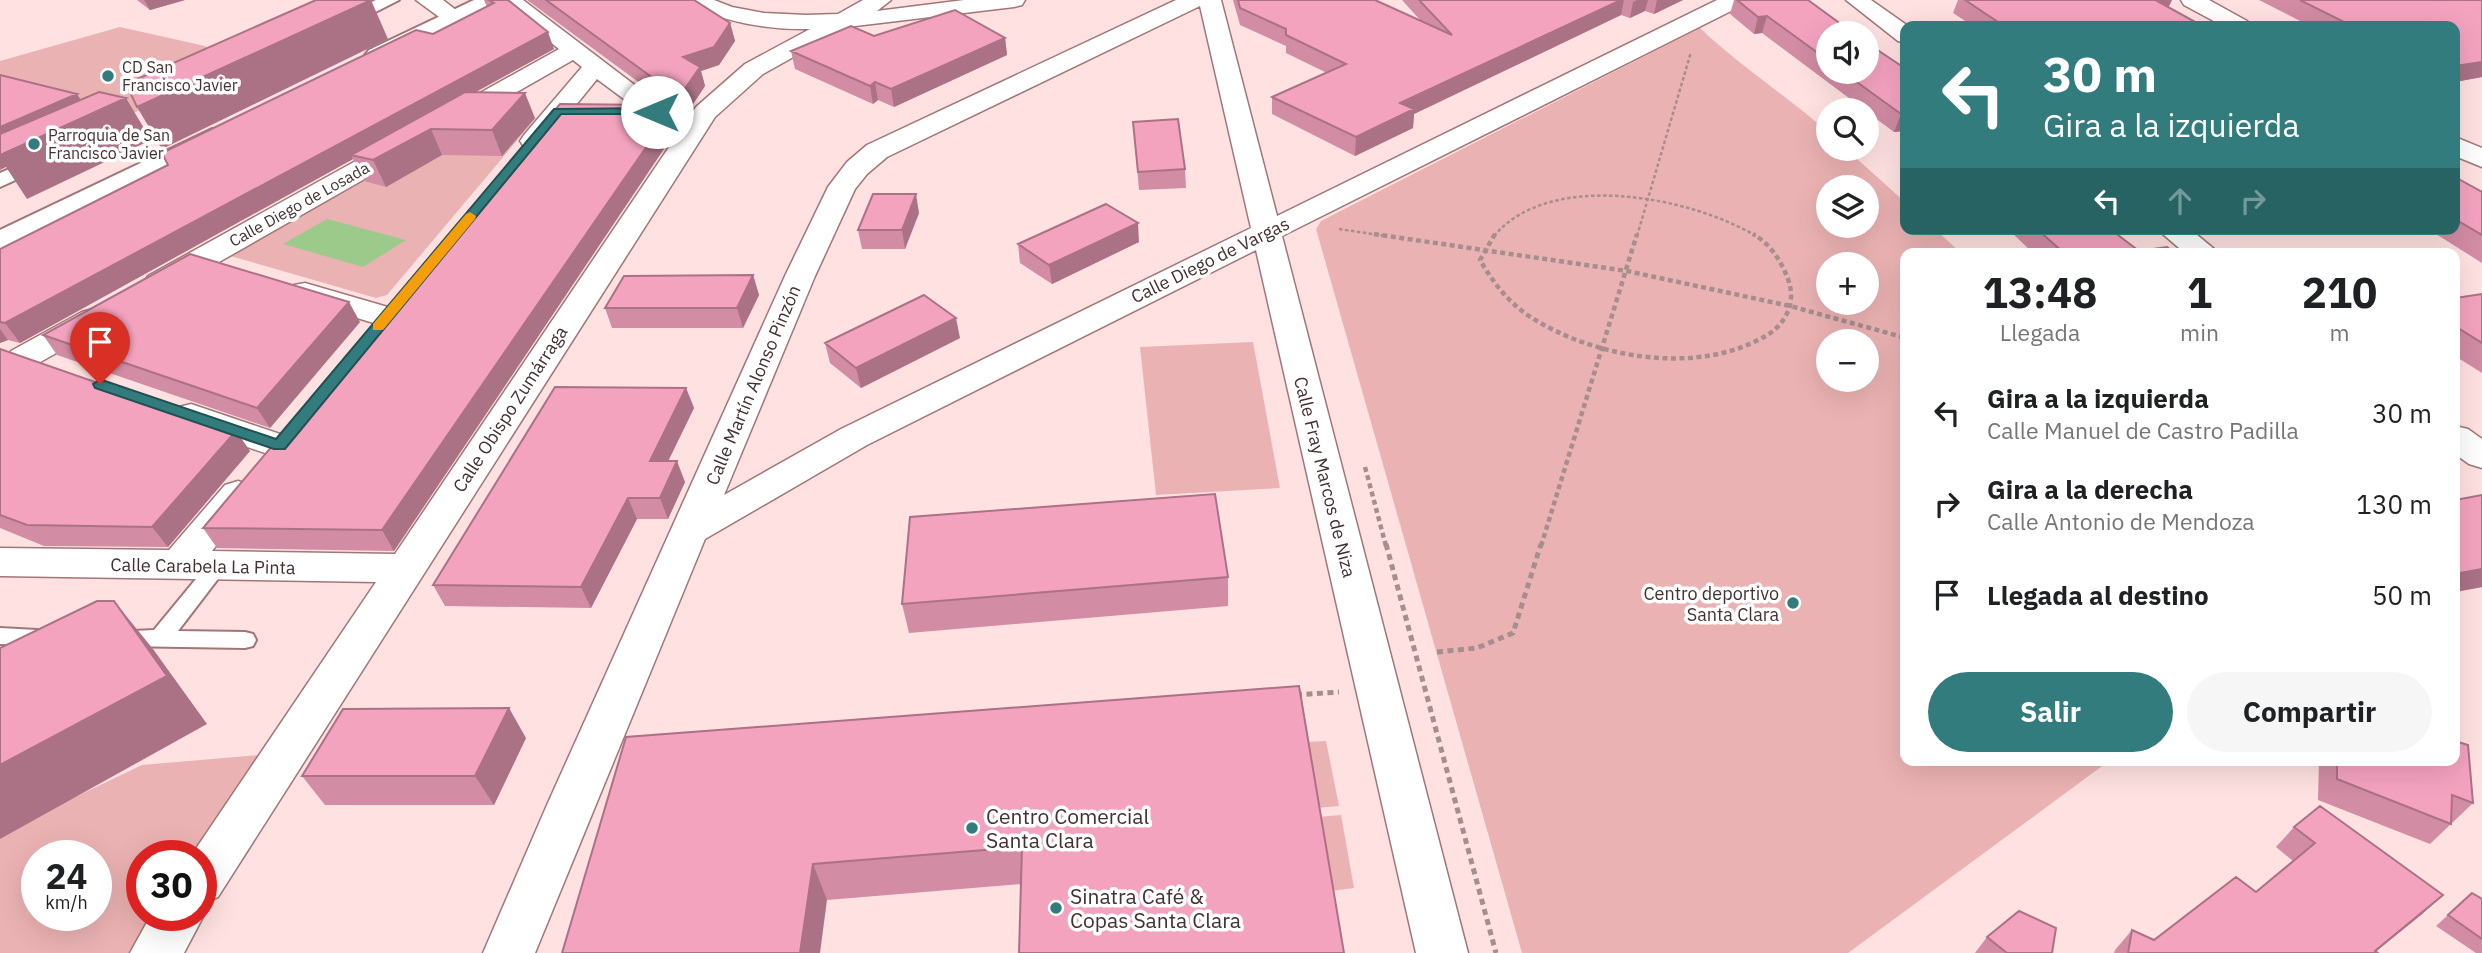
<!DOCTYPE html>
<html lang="es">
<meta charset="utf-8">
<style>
body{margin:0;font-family:"IBM Plex Sans",sans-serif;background:#f6f6f6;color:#202124;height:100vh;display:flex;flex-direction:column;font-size:26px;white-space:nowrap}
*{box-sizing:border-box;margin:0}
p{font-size:23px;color:#757577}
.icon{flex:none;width:38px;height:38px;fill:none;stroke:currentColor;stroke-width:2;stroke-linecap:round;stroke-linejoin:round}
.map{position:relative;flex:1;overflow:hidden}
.panel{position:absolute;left:1900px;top:248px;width:560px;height:518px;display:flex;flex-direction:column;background:#fff;border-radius:14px;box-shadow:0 7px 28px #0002}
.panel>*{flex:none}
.banner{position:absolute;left:1900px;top:21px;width:560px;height:214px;border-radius:14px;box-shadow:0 7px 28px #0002;background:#337c7e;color:#fff;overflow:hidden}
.tools{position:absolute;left:1816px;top:21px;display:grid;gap:14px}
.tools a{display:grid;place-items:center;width:63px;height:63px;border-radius:50%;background:#fff;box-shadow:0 7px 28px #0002;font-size:35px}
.speed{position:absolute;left:21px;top:840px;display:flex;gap:14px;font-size:35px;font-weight:700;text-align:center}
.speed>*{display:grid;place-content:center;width:91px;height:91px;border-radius:50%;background:#fff;box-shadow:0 7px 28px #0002;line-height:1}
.speed small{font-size:18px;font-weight:400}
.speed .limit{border:10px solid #d22;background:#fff;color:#111}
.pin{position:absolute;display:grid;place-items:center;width:60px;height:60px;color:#fff;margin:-72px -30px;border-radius:50% 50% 50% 0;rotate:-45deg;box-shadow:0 0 7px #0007}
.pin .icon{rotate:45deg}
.me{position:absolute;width:77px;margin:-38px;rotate:270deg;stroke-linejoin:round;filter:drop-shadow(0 0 5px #0008)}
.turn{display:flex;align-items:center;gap:24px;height:147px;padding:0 28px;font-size:32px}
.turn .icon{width:91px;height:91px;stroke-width:2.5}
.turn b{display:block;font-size:49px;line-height:60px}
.lanes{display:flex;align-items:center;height:66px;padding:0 28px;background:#0003;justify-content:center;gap:35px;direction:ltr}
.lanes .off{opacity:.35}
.eta{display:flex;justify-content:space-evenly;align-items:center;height:119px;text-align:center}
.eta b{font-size:42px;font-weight:800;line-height:49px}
.cta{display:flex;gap:14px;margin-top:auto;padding:14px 28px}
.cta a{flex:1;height:80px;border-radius:42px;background:#337c7e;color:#fff;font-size:28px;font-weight:800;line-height:80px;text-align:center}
.cta a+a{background:#f6f6f6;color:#202124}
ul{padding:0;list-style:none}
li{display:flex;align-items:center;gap:21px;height:91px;padding:0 28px}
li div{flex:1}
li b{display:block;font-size:26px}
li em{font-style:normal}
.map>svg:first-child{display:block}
</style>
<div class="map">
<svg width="2482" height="953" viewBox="0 0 2482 953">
<rect width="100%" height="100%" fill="#ffe1e1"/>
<path fill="#ebb2b3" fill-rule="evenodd" d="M 120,27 L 205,46 L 234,67 L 127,116 L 0,84 L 0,61 Z
M 1700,28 C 1741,67 1787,96 1829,133 L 1829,149 L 1846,149 L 1906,203 L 1906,229 L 1935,229 L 1962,254 L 1906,254 L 1906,761 L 2109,761 L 1848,953 L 1522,953 L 1316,229 L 1321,221 ZM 1867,187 L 1867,226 L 1829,226 L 1829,187 ZM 1829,264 L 1867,264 L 1867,303 L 1829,303 ZM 1829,341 L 1867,341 L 1867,380 L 1829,380 Z
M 478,118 L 536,118 L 387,295 L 376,298 L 227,255 L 466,121 Z
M 1253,342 L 1280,488 L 1156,495 L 1140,347 Z
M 1326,741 L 1339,806 L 1317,808 L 1305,742 Z
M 258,755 L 196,856 L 142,856 L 142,915 L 159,915 L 136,953 L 0,953 L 0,833 L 142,765 ZM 37,856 L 96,856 L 96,915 L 37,915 Z
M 1341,815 L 1354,888 L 1330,891 L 1317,817 Z"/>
<path fill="#9cca8a" d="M 327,219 L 406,240 L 363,267 L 283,244 Z"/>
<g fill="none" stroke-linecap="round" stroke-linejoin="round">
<g stroke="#a27677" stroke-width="4">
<path id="service" d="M 217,560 L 224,562 L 227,567 L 178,631 L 245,632 L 253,634 L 256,640 L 253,646 L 245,648 L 120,646 L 112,644 L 109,638 L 112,632 L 154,630 L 210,562 Z
M 0,628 L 56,631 L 59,637 L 56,643 L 48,645 L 0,644 Z"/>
</g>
<g stroke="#a27677" stroke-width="4">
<path id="pedestrian" d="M 376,0 L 399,0 L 344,28 L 338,29 L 329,24 L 332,20 Z
M 44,154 L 51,156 L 54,160 L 51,164 L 0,187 L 0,173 Z"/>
</g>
<g stroke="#a27677" stroke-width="3">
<path id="minor" d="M 416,0 L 443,0 L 465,17 L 462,22 L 446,22 Z
M 498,0 L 523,0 L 670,112 L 666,117 L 657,120 L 648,117 L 597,79 L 542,147 L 533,149 L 524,147 L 520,141 L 524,135 L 582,67 L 573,60 L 464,122 L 455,125 L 446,122 L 442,117 L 446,112 L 559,49 Z
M 684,0 L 714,0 L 732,7 L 764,13 L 806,15 L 838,14 L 863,0 L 891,0 L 877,11 L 964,0 L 1025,0 L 1022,5 L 1014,7 L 847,27 L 763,74 L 715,117 L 218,897 L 201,904 L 201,856 L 191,856 L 376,582 L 0,576 L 0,548 L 169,550 L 225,485 L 238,481 L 251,485 L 257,494 L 212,551 L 395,554 L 696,107 L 745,64 L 810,29 C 767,30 727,22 687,5 Z
M 1176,0 L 1221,0 L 1277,216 L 1717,0 L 1746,0 L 1743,5 L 1282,236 L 1468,953 L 1416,953 L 1256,250 L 867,445 L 705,539 L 535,953 L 483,953 L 547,805 L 785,276 L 828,187 L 847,162 L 867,145 ZM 1200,6 L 1251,228 L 841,429 L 724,495 L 815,276 L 855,189 L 867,174 L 887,157 Z
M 1846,0 L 1871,0 L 1908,26 L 1906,43 L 1898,41 Z
M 2181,0 L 2209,0 L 2247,21 L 2251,26 L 2223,26 L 2184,5 Z
M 2455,137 L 2482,148 L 2482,167 L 2455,156 Z
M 401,139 L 410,141 L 414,147 L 410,153 L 170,290 L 159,292 L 148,290 L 144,283 L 148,276 L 392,141 Z
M 2157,229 L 2190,229 L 2220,254 L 2186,254 Z
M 305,283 L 398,310 L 403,317 L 398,324 L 387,327 L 294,299 L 289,292 L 294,285 Z
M 93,309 L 104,312 L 109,319 L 104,326 L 35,365 L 23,368 L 11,365 L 6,358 L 11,351 L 82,312 Z
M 191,404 L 292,438 L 297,446 L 292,454 L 279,458 L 179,423 L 174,415 L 179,407 Z
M 2455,426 L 2468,429 L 2482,439 L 2482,468 L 2469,464 L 2455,454 Z
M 201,909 L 204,915 L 184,953 L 130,953 L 151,915 L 201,915 Z"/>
</g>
<g stroke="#a27677" stroke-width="4">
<path id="tertiary" d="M 474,0 L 505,0 L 501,5 L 387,60 L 378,63 L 369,60 L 365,55 L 369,50 Z
M 212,129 L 222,131 L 226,137 L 222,143 L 11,249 L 0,251 L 0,230 Z"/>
</g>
<path stroke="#a68e8e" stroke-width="2.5" stroke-dasharray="3.5 2.5" stroke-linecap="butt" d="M 1339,229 L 1386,236
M 1494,236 C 1550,169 1691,197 1756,236
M 1637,236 L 1691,52"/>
<path stroke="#a68e8e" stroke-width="4.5" stroke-dasharray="5 3.5" stroke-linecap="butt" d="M 1374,234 L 1627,271 L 1790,306 L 1906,338
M 1495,234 L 1480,260 C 1493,282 1507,301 1529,316 C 1590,356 1687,374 1754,342 C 1764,337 1773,333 1780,324 C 1793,309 1794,292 1786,274 C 1779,258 1769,243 1753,234
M 1365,467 L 1386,546
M 1541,546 L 1637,234"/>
<path stroke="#a68e8e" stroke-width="5" stroke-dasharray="6 4.5" stroke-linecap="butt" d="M 1386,544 L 1496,953
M 1437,652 L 1477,648 L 1513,633 L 1541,544
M 1296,695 L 1339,692"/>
<use href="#service" fill="#fff" fill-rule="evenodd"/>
<use href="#pedestrian" fill="#fff" fill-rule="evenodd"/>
<use href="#minor" fill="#fff" fill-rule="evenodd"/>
<use href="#tertiary" fill="#fff" fill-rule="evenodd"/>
</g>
<path fill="#d28ca4" d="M 137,0 L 185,0 L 150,10 Z
M 484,0 L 508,0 L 554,49 L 475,92 L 535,118 L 502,156 L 442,155 L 386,187 L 364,181 L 353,159 L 20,343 L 8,340 L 0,343 L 0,249 L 487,7 Z
M 527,0 L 694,0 L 730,23 L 735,41 L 719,65 L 701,71 L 705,86 L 685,116 L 682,114 L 684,119 L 394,551 L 217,548 L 203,528 L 656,105 L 667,103 Z
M 1233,0 L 1375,0 L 1421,21 L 1402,0 L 1683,0 L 1654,14 L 1645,11 L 1630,18 L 1621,15 L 1414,114 L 1413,128 L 1355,156 L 1272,114 L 1272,97 L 1327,73 L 1286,53 L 1286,46 L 1240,25 Z
M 1734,0 L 1808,0 L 1829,33 L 1829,72 L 1867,72 L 1906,69 L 1906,134 L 1903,131 L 1894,132 L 1867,112 L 1867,110 L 1865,110 L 1762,33 L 1754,34 L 1730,14 Z
M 1958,0 L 2172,0 L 2168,8 L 2199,24 L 2198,26 L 1973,26 L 1953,13 Z
M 2259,0 L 2482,0 L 2482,77 L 2455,82 L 2455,26 L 2310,26 Z
M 874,36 L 1005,38 L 1007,55 L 894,107 L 878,100 L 873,104 L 795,69 L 791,51 Z
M 1133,122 L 1185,169 L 1186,188 L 1139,190 Z
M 2455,177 L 2482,192 L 2482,263 L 2428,229 L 2455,229 Z
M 919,213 L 905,249 L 862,249 L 858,230 Z
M 2008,229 L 2110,229 L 2139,251 L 2176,254 L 2034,254 Z
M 1139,242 L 1052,284 L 1020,263 L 1018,244 Z
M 753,275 L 759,295 L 743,328 L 612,328 L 605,308 Z
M 2482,294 L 2482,373 L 2455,356 L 2455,298 Z
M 360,322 L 270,428 L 57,355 L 43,335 Z
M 960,338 L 861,388 L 830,363 L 825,343 Z
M 0,349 L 236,431 L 250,451 L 168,547 L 44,546 L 0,528 Z
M 686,388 L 694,408 L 668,461 L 685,482 L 668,519 L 637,519 L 591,608 L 445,606 L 433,585 Z
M 2482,495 L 2482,587 L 2455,592 L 2455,500 Z
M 1228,577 L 1228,606 L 909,633 L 902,604 Z
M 1299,686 L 1021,884 L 827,900 L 626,737 Z
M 526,738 L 494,805 L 325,805 L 302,776 Z
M 2455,741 L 2473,803 L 2430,844 L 2318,800 L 2319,761 L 2455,761 Z
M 2294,827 L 2443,895 L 2376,951 L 2378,953 L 2114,953 L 2115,950 L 2132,930 L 2154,940 L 2256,892 L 2293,861 L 2276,847 Z
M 2472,893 L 2482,899 L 2482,953 L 2476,953 L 2436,926 Z
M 1987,937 L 2052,953 L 1975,953 Z"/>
<path fill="#ab7286" d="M 144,0 L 185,0 L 150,10 Z
M 371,0 L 388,39 L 162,149 L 137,107 Z
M 1621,0 L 1624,0 L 1621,15 L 1414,114 L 1413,128 L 1355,156 L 1356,137 L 1400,103 Z
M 1637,0 L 1648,0 L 1645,11 L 1630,18 L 1633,2 Z
M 1657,0 L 1683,0 L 1654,14 Z
M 2172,0 L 2164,16 L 2157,1 Z
M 1767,16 L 1762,33 L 1754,34 L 1758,17 Z
M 730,23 L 735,41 L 719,65 L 701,71 L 705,86 L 685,116 L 679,97 L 683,57 Z
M 548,32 L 554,49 L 358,157 L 351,155 L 353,159 L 20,343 L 5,323 Z
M 1005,38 L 1007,55 L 894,107 L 891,89 Z
M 2482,62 L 2482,77 L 2455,82 L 2455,66 Z
M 875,82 L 878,100 L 873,104 L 870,86 Z
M 525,93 L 535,118 L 502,156 L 492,130 Z
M 77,94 L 90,115 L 126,98 L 151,140 L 27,199 L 6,167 L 0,170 L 0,127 Z
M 678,101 L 684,119 L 394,551 L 382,530 Z
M 1906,113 L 1906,122 L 1903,131 L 1894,132 L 1901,114 Z
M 431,129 L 442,155 L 386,187 L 373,160 Z
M 916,194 L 919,213 L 905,249 L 902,230 Z
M 1138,223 L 1139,242 L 1052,284 L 1049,265 Z
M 753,275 L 759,295 L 743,328 L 737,308 Z
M 349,302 L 360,322 L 270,428 L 257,408 Z
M 956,318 L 960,338 L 861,388 L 856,368 Z
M 0,329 L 8,340 L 0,343 Z
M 686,388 L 694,408 L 658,482 L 650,461 Z
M 236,431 L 250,451 L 168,547 L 152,527 Z
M 677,461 L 685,482 L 668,519 L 660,498 Z
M 628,498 L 637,519 L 591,608 L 581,587 Z
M 2482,569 L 2482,587 L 2455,592 L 2455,579 L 2460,573 Z
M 114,601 L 153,649 L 207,724 L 0,839 L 0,765 Z
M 509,708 L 526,738 L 494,805 L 475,776 Z
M 813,864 L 827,900 L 820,953 L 800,953 Z
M 2443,895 L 2421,915 L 2374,953 L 2372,953 Z"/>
<path fill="#f4a3bf" stroke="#ab7286" stroke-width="2" d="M 316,0 L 371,0 L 137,107 L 126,84 Z
M 489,0 L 508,0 L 548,32 L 5,323 L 0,322 L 0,249 L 168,165 L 162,153 L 416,30 L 433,34 L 494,3 Z
M 546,0 L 694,0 L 730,23 L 714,47 L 683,57 L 700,67 L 679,97 Z
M 1238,0 L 1375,0 L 1452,35 L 1419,0 L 1621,0 L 1400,103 L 1414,109 L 1356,137 L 1272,97 L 1346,64 L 1286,35 L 1286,29 L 1240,8 Z
M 1737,0 L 1808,0 L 1853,33 L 1829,33 L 1829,61 L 1767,16 L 1758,17 Z
M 1965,0 L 2168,0 L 2157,1 L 2199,24 L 2187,25 L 2189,26 L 2004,26 Z
M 2300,0 L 2482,0 L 2482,62 L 2455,66 L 2455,26 L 2352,26 Z
M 955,10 L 1005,38 L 891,89 L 875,82 L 870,86 L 791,51 L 851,26 L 874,36 Z
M 1867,43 L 1906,69 L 1906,113 L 1901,114 L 1843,72 L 1867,72 Z
M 0,75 L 77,94 L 0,127 Z
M 99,92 L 126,98 L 0,155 L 0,134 Z
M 465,92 L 525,93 L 492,130 L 431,129 L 373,160 L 351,155 Z
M 678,101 L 382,530 L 203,528 L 560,104 L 656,105 Z
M 1178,119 L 1185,169 L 1138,172 L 1133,122 Z
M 2455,177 L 2482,192 L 2482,235 L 2455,219 Z
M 873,194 L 916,194 L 902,230 L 858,230 Z
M 1106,204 L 1138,223 L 1049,265 L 1018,244 Z
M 2037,229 L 2110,229 L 2139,251 L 2167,247 L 2176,254 L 2065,254 Z
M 190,254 L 349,302 L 257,408 L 43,335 Z
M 753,275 L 737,308 L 605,308 L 624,276 Z
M 2482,294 L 2482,343 L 2455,326 L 2455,298 Z
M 924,295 L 956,318 L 856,368 L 825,343 Z
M 0,349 L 236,431 L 152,527 L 27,525 L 0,515 Z
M 555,387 L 686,388 L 650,461 L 677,461 L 660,498 L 628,498 L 581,587 L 433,585 Z
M 1215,494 L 1228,577 L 902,604 L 910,517 Z
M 2482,495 L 2482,569 L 2460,573 L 2455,569 L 2455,500 Z
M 97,601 L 114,601 L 167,676 L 0,765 L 0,648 Z
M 1299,686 L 1344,953 L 1019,953 L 1022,847 L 813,864 L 800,953 L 562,953 L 626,737 Z
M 509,708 L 475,776 L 302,776 L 343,709 Z
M 2455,737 L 2455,741 L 2468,745 L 2473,803 L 2452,795 L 2451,824 L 2337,779 L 2337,761 L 2455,761 Z
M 2320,806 L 2443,895 L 2375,951 L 2378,953 L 2128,953 L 2132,930 L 2154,940 L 2236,877 L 2256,892 L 2315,843 L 2294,827 Z
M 2472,893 L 2482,899 L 2482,939 L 2448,915 Z
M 2019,911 L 2056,928 L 2052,953 L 2007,953 L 1987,937 Z"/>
<path fill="#337c7e" stroke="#215152" stroke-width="2" d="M 657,108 L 662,112 L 661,114 L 561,114 L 285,449 L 274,449 L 95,388 L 93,384 L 100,380 L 105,381 L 276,439 L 554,109 Z"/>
<path fill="#f59e0b" d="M 470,212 L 476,216 L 475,219 L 383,330 L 373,330 L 373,324 L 466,214 Z"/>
<g fill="#337c7e" stroke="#fff" stroke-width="2.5">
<circle cx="108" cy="76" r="7"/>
<circle cx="34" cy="144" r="7"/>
<circle cx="1793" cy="603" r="7"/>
<circle cx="972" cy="828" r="7"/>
<circle cx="1056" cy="908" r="7"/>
</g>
<g text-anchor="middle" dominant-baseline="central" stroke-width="7" stroke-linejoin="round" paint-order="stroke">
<g font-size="16" fill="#433030" stroke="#fff" text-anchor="start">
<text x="122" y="67">CD San<tspan x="122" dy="18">Francisco Javier</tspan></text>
<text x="48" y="135">Parroquia de San<tspan x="48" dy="18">Francisco Javier</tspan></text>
</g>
<g font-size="16" fill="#433030" stroke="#fff">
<text transform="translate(299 204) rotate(-29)">Calle Diego de Losada</text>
</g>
<g font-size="18" fill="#433030" stroke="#fff">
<text transform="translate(1210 260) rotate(-26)">Calle Diego de Vargas</text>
<text transform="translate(753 385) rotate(-67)">Calle Martín Alonso Pinzón</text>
<text transform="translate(510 409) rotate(-57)">Calle Obispo Zumárraga</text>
<text transform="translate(1325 477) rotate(76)">Calle Fray Marcos de Niza</text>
<text transform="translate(203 566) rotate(1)">Calle Carabela La Pinta</text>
</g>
<g font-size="18" fill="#433030" stroke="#fff" text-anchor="end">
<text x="1779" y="593">Centro deportivo<tspan x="1779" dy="21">Santa Clara</tspan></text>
</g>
<g font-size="21" fill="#433030" stroke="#fff" text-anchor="start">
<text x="986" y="816">Centro Comercial<tspan x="986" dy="24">Santa Clara</tspan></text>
<text x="1070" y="896">Sinatra Café &amp;<tspan x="1070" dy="24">Copas Santa Clara</tspan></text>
</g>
</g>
</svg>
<div class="tools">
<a><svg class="icon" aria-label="sound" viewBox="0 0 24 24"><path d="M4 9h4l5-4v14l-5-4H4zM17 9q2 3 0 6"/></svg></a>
<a><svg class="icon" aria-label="search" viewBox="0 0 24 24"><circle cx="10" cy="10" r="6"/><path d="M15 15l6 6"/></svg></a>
<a><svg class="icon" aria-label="layers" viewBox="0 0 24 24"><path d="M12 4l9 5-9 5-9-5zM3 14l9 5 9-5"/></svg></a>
<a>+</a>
<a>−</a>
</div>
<div class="speed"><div>24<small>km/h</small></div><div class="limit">30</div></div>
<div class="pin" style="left:100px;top:384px;background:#d93025"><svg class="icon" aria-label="arrive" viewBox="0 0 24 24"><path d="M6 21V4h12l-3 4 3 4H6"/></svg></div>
<svg class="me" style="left:657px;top:112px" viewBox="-20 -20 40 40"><circle r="19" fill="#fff"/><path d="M0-13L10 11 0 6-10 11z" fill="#337c7e"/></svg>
<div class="banner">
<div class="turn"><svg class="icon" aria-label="left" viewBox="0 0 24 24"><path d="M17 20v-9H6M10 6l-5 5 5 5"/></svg><div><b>30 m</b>Gira a la izquierda</div></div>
<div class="lanes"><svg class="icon" aria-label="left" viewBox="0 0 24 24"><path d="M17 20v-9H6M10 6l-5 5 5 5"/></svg><svg class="icon off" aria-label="ahead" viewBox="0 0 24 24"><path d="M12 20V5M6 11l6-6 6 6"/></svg><svg class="icon off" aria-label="right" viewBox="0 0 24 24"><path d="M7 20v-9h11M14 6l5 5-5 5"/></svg></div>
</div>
<section class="panel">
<div class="eta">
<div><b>13:48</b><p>Llegada</p></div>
<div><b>1</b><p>min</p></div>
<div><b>210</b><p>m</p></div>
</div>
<ul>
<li><svg class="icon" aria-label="left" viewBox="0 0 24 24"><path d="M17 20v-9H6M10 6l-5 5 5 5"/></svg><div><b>Gira a la izquierda</b><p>Calle Manuel de Castro Padilla</p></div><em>30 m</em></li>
<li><svg class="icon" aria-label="right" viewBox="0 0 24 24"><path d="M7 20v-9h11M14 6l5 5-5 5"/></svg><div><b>Gira a la derecha</b><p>Calle Antonio de Mendoza</p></div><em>130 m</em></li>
<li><svg class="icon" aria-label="arrive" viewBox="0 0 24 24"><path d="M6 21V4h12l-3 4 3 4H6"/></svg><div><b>Llegada al destino</b></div><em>50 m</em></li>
</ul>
<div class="cta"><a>Salir</a><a>Compartir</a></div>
</section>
</div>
